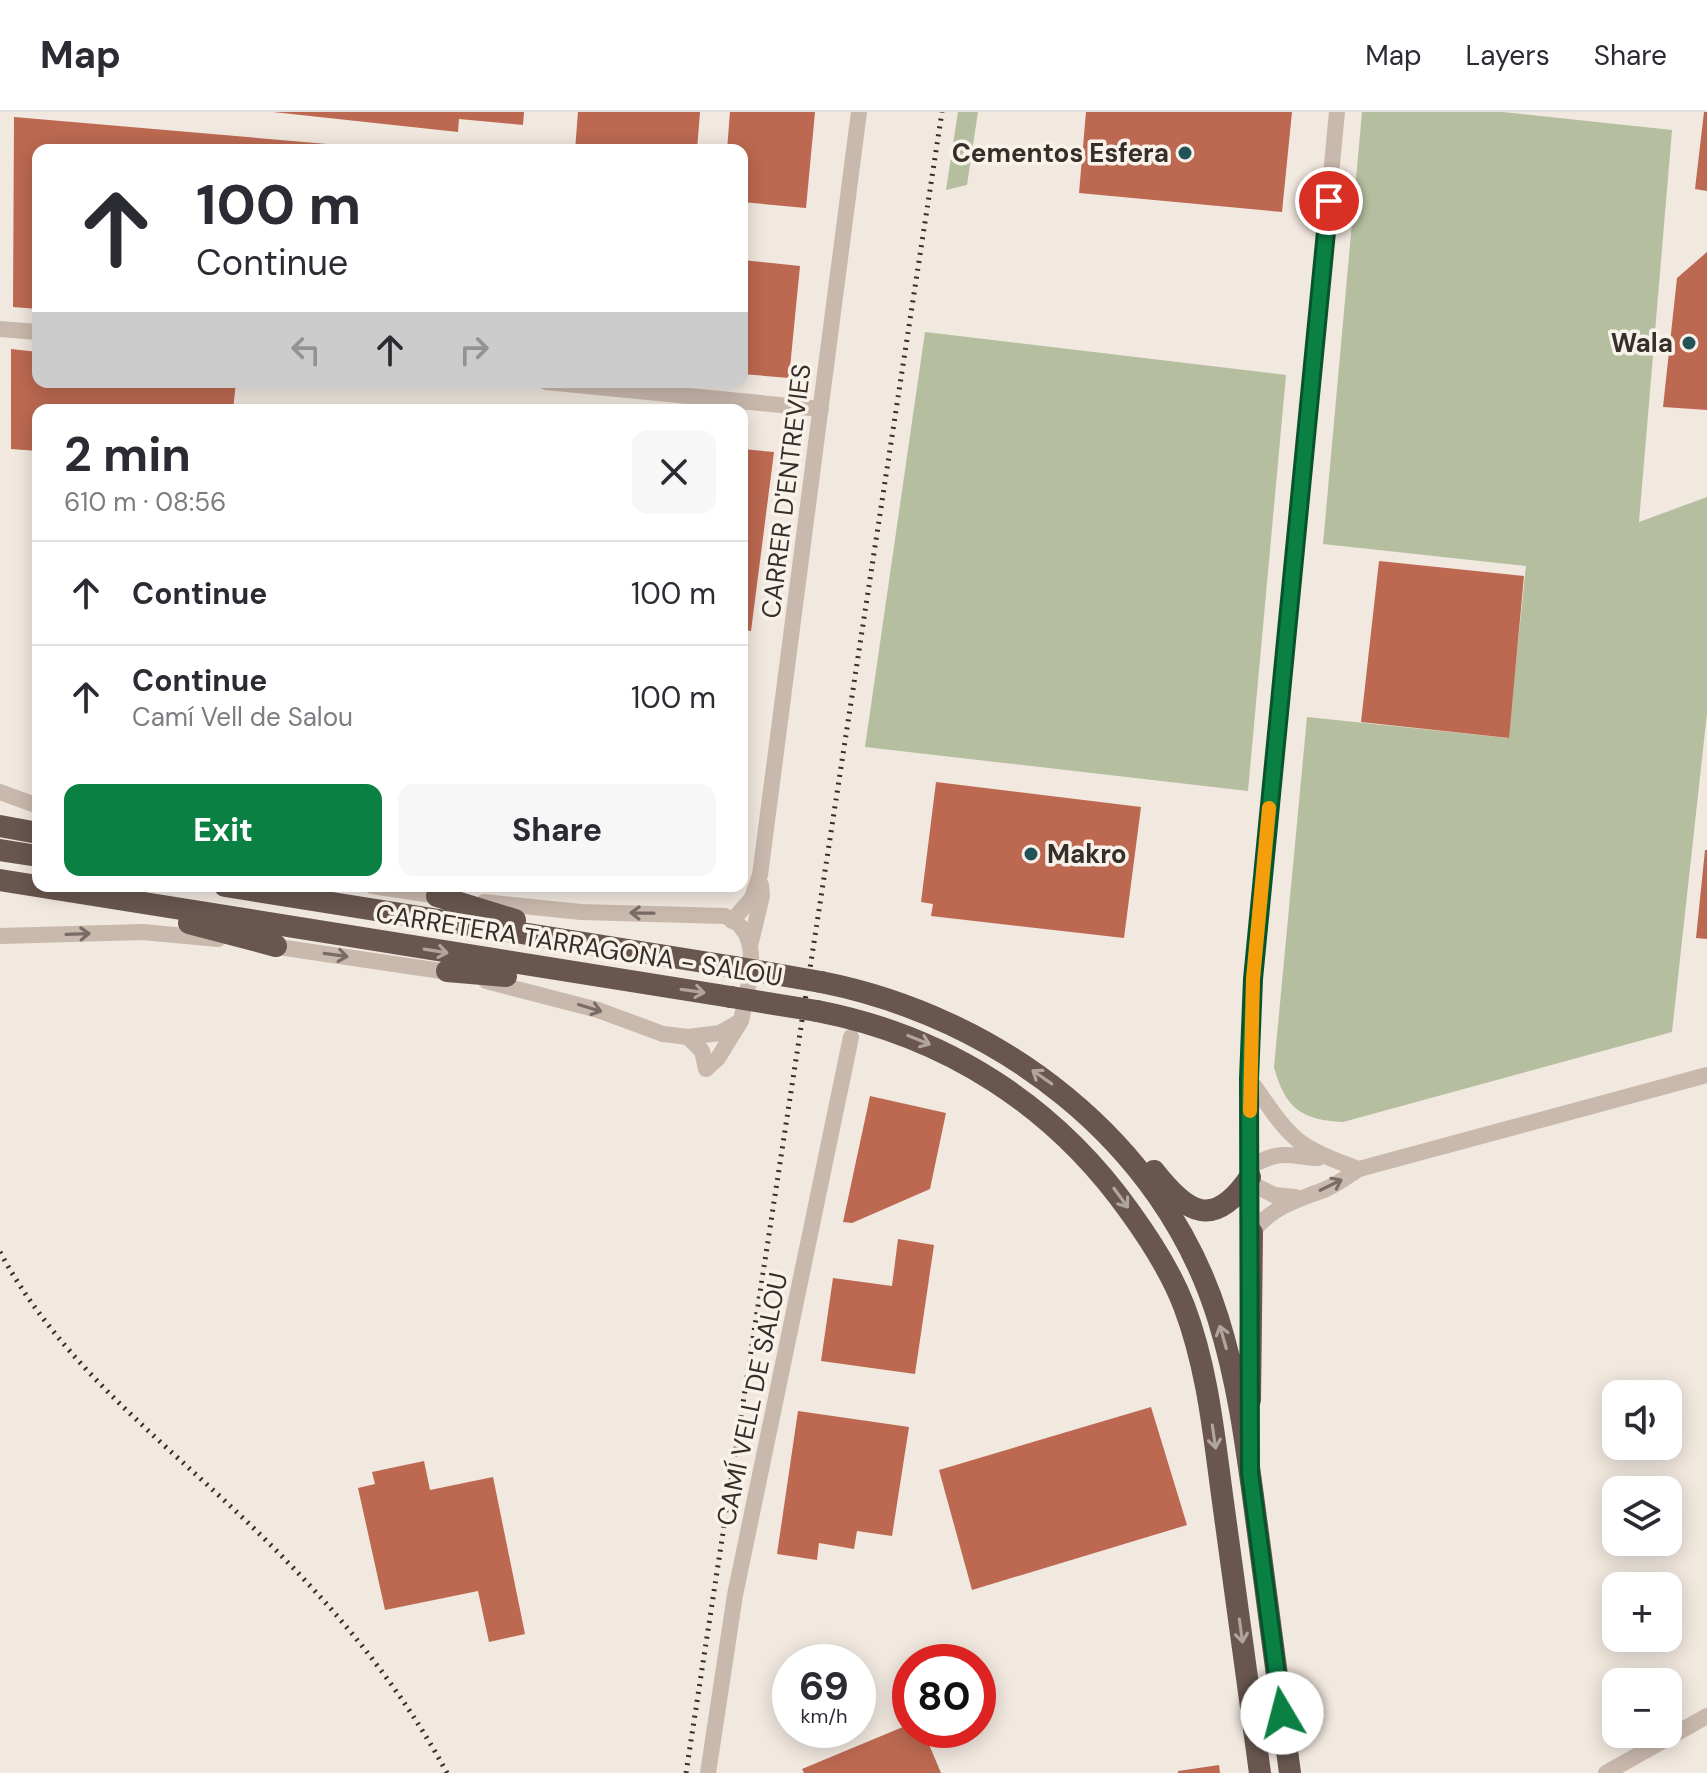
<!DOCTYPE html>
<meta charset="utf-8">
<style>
body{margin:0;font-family:"DM Sans",sans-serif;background:#f7f7f7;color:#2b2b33;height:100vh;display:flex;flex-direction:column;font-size:30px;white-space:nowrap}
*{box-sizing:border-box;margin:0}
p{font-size:26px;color:#7c7c81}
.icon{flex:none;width:44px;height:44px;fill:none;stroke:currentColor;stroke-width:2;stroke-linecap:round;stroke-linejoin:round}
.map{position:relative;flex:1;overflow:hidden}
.sheet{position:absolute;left:32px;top:292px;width:716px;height:488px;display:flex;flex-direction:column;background:#fff;border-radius:16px;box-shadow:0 4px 20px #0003}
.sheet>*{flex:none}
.hud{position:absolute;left:32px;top:32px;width:716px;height:244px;border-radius:16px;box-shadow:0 4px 20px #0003;background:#fff;color:#2b2b33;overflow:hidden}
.fabs{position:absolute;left:1602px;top:1268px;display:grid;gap:16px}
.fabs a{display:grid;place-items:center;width:80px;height:80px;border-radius:16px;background:#fff;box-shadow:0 4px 20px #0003;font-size:40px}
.speed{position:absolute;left:772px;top:1532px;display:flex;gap:16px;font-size:40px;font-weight:700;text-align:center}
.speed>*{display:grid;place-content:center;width:104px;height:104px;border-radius:50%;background:#fff;box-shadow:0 4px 20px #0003;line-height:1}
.speed small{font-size:20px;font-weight:400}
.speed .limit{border:12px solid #d22;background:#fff;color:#111}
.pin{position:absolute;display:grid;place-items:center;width:68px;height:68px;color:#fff;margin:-34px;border:4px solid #fff;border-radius:50%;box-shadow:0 2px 8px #0007}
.me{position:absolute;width:88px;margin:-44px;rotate:352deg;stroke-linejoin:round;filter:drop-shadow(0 0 6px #0008)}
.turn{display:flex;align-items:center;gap:28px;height:168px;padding:0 32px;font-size:36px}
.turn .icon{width:104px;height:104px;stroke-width:2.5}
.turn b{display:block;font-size:56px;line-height:68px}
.lanes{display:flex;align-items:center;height:76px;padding:0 32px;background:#0003;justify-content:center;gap:40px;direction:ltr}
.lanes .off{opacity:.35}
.round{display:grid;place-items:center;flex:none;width:84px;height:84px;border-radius:16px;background:#f7f7f7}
.summary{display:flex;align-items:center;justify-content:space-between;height:136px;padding:0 32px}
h1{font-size:48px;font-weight:700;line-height:60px}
.action{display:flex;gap:16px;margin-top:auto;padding:16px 32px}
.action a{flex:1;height:92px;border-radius:16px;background:#0b8043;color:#fff;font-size:32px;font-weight:700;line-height:92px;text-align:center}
.action a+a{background:#f7f7f7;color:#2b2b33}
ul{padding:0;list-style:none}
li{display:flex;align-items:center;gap:24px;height:104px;padding:0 32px;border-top:2px solid #e1e1e2}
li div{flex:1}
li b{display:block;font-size:30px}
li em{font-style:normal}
header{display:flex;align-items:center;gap:48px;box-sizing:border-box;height:112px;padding:0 40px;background:#fff;border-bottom:2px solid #e1e1e2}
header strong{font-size:38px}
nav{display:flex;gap:44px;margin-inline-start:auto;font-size:28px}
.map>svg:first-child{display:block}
</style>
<header>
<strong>Map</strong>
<nav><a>Map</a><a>Layers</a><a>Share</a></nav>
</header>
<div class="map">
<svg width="1707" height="1661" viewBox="0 0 1707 1661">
<rect width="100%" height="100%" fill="#f1e8df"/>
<path fill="#b5bfa0" d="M 958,0 L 978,0 L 967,73 L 946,78 Z
M 1362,0 L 1503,0 L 1672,18 L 1639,410 L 1707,385 L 1707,601 L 1672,920 L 1343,1010 C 1301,1008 1285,996 1274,955 L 1307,605 L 1508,626 L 1526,454 L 1323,432 Z
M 925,220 L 1286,263 L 1248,679 L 865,635 Z"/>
<path fill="#bd6951" d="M 273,0 L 524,0 L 523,13 L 459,7 L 458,20 Z
M 578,0 L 700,0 L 697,38 L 575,38 Z
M 730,0 L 815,0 L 806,96 L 742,90 L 742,38 L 727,38 Z
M 1086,0 L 1292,0 L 1282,100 L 1079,81 Z
M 1704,0 L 1707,0 L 1707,79 L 1695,77 Z
M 14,5 L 374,36 L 374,38 L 38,38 L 38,197 L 13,195 Z
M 1707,140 L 1707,298 L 1663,295 L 1677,166 Z
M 742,148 L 800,154 L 789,266 L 742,262 Z
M 11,237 L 38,240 L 38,270 L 236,270 L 233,298 L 38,298 L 38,339 L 11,337 Z
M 742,337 L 774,340 L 751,519 L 742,518 Z
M 1379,449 L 1524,464 L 1509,626 L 1361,610 Z
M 936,670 L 1141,695 L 1124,826 L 931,804 L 933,792 L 921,790 Z
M 1705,738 L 1707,738 L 1707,827 L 1696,826 Z
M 870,984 L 946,1001 L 930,1077 L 852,1111 L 843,1110 Z
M 898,1127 L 934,1133 L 915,1262 L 821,1249 L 833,1166 L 892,1174 Z
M 1151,1295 L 1187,1413 L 972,1478 L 939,1358 Z
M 798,1299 L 909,1315 L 892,1424 L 857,1419 L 854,1437 L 819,1431 L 817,1448 L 777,1442 Z
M 424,1349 L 430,1378 L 493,1365 L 525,1522 L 489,1530 L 478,1479 L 385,1498 L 358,1376 L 375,1372 L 372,1360 Z
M 910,1612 L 910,1618 L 923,1618 L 941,1661 L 804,1661 L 802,1657 Z
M 1219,1653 L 1220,1661 L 1178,1661 L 1178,1659 Z"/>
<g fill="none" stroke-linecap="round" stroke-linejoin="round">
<path stroke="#c9b8ac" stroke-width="16" d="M 0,217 L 38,220
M 546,270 L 821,297
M 0,680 L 38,694
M 372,774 L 445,785
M 484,790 L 581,800 L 725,804 C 730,807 738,811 741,815 C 761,837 746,883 741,909 L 720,921 L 688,925 L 663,922 L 598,898 L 486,869
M 732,809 L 752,786 L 760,763 L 859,0
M 0,824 L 143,820 L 218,827
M 265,833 L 455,861
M 750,834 L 762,784 L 761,773
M 688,925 L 702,939 L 706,957 L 718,946 L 739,912
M 1250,968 C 1290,1024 1291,1034 1359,1057
M 1250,1055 C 1281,1037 1286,1044 1318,1046
M 1250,1071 L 1274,1083 L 1295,1085
M 1252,1121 L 1249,967 L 1253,867 L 1337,0
M 1252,1121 C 1272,1094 1296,1089 1326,1077 C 1338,1072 1348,1064 1359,1057 L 1707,963
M 708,1661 L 735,1483 L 851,925
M 1606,1661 L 1707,1604"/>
<path stroke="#68564f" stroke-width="22" d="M 0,714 L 38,721
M 0,738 L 38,744
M 0,768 L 731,885
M 225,774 L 735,855
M 437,784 L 515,808
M 189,811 L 276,834
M 447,859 L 506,864
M 821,870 C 999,905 1163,1029 1218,1206 C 1240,1276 1248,1348 1258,1421 C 1269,1501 1280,1581 1290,1661
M 817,899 C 946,924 1054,993 1130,1100 C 1151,1129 1171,1160 1184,1194 C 1208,1257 1214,1325 1223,1390 C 1236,1481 1248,1571 1260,1661
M 1154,1059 C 1187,1101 1213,1119 1250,1065
M 1250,1288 L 1252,1121"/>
<path stroke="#372e2a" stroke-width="5" stroke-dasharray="2 6" stroke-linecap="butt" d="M 0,1140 C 55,1242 143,1313 226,1390 C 312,1470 391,1557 447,1661
M 686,1661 L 942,0"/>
<path stroke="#68564f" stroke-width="22" d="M 735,855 L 821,870
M 731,885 L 817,899"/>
</g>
<defs><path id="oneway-shaft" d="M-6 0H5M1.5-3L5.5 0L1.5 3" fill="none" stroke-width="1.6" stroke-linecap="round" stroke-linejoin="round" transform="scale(2)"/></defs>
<g stroke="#796c64">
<use href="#oneway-shaft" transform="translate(642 801) rotate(-179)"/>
<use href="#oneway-shaft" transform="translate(78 822) rotate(-2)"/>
<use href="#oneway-shaft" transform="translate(336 843) rotate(8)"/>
<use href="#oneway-shaft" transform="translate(590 896) rotate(17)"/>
<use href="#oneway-shaft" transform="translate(1331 1073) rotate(-26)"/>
</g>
<g stroke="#b0a49d">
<use href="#oneway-shaft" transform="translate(436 839) rotate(9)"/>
<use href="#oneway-shaft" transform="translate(693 879) rotate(8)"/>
<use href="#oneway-shaft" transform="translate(919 928) rotate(22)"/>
<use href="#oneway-shaft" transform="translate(1042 965) rotate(-145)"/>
<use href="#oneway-shaft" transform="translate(1121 1086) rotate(54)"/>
<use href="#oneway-shaft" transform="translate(1223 1225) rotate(-106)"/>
<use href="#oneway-shaft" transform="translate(1214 1325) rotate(82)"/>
<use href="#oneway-shaft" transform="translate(1241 1519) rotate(82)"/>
</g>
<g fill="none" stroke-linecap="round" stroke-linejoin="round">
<g stroke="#07532c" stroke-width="20">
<path id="route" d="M 1282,1601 L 1250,1361 L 1249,967 L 1253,867 L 1329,89"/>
</g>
<use href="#route" stroke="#0b8043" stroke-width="14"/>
<path stroke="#f59e0b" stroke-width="14" d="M 1250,999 L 1253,867 L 1269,696"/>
</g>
<g fill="#225356" stroke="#f9f2eb" stroke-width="3">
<circle cx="1185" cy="41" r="8"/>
<circle cx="1689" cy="231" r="8"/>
<circle cx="1031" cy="742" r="8"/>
</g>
<g text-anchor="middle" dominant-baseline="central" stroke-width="7" stroke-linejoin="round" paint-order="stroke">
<g font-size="26" font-weight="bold" fill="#372e2a" stroke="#f9f2eb" text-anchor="end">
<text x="1169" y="41">Cementos Esfera</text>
<text x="1673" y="231">Wala</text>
<text x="1047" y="742" text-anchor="start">Makro</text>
</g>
<g font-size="26" fill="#372e2a" stroke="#f9f2eb">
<text transform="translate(786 379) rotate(-83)">CARRER D'ENTREVIES</text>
<text transform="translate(579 833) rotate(9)">CARRETERA TARRAGONA - SALOU</text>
<text transform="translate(752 1287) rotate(-78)">CAMÍ VELL DE SALOU</text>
</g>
</g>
</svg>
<div class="fabs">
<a><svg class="icon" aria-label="sound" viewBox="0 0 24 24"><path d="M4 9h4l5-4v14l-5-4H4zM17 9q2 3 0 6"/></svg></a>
<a><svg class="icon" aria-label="layers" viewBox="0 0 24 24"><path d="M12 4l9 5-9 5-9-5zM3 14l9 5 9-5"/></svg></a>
<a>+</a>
<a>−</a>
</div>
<div class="speed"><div>69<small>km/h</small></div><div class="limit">80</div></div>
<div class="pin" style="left:1329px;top:89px;background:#d93025"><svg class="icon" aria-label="arrive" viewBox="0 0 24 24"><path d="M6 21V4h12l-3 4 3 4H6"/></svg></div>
<svg class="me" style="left:1282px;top:1601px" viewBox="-20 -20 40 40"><circle r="19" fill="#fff"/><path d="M0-13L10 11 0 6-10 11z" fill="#0b8043"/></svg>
<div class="hud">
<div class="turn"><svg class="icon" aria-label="ahead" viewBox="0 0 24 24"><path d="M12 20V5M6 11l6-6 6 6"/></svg><div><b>100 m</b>Continue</div></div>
<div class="lanes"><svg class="icon off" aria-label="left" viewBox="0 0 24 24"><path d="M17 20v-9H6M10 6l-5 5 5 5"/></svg><svg class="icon" aria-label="ahead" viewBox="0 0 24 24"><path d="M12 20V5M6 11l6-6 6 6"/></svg><svg class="icon off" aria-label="right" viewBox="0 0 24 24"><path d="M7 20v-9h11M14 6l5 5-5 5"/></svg></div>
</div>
<section class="sheet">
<div class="summary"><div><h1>2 min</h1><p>610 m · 08:56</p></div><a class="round"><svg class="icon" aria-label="close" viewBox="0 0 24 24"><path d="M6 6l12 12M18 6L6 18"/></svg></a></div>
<ul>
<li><svg class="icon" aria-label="ahead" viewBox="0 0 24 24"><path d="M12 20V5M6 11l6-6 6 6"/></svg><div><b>Continue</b></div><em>100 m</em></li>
<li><svg class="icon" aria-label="ahead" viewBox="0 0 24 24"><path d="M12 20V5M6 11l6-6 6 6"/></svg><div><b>Continue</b><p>Camí Vell de Salou</p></div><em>100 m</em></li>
</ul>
<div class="action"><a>Exit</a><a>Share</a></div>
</section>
</div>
